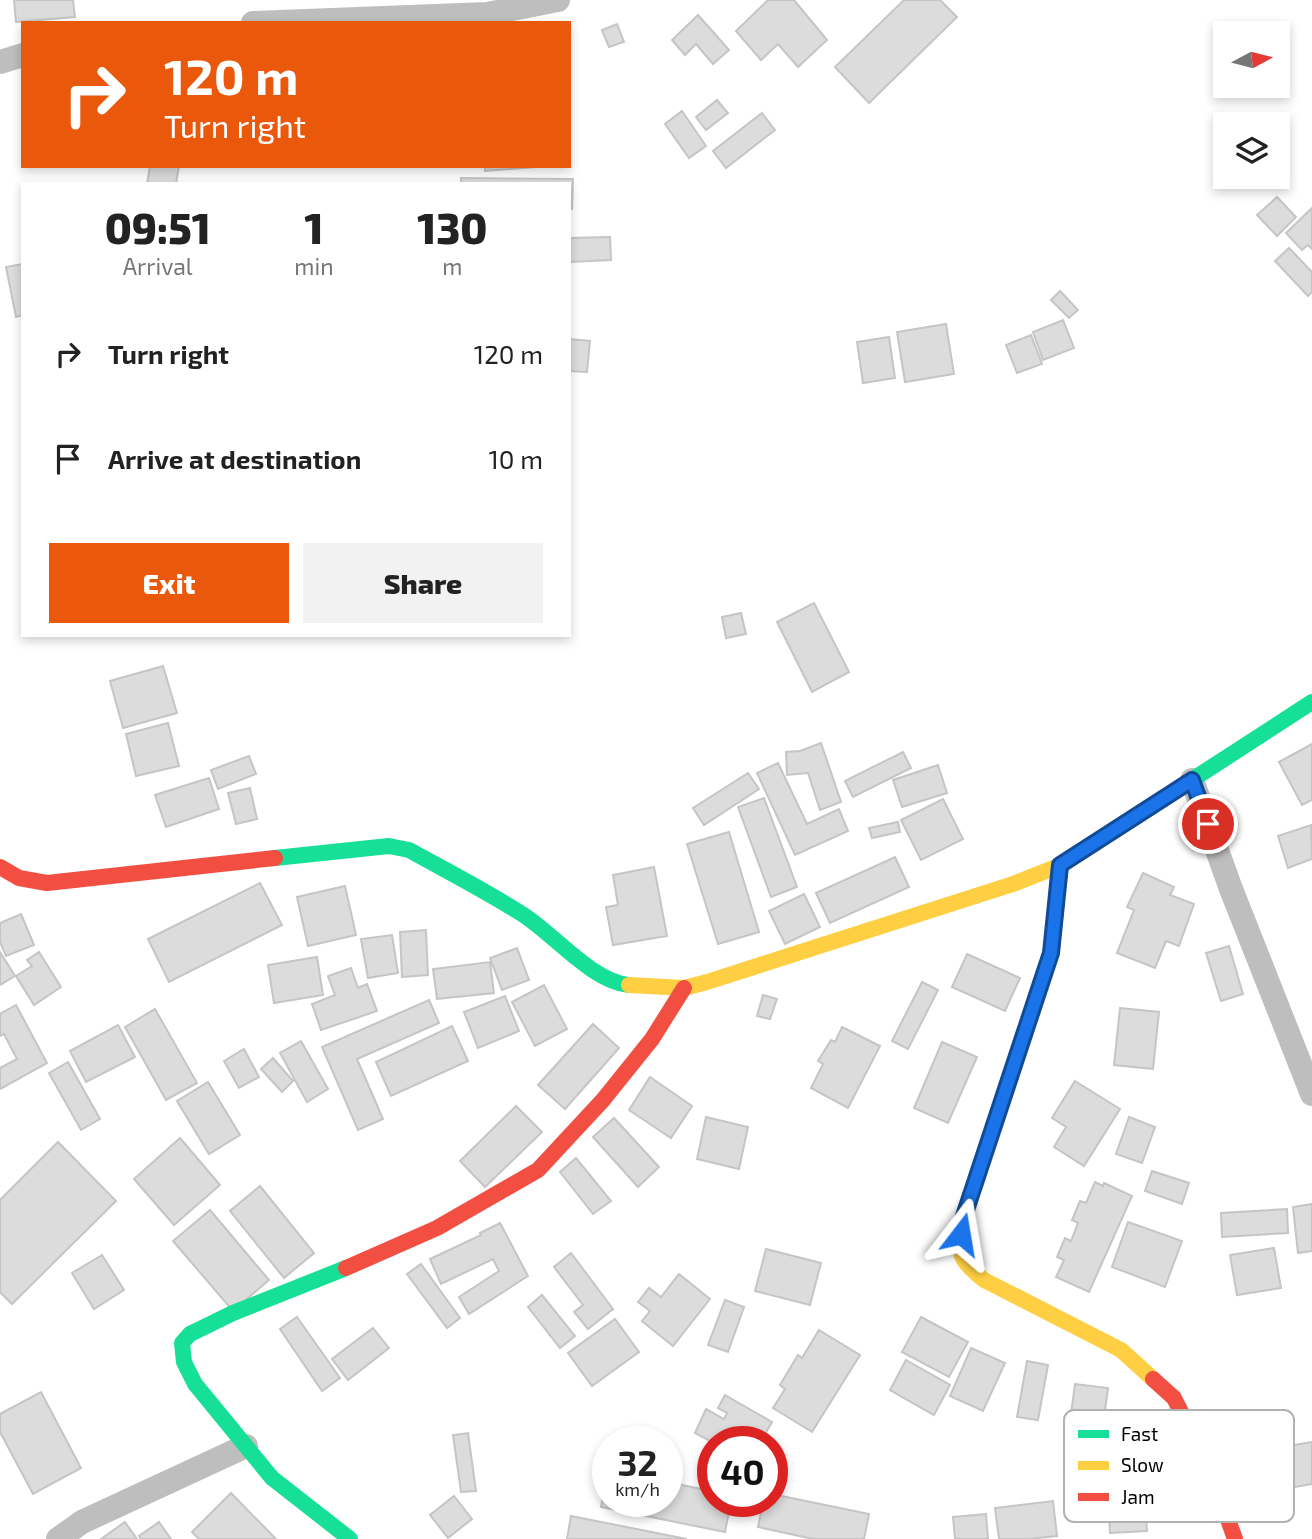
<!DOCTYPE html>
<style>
body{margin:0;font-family:"Exo 2",sans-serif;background:#f2f2f2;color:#222;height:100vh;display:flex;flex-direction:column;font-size:26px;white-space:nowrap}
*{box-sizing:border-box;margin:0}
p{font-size:23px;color:#767676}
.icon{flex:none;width:38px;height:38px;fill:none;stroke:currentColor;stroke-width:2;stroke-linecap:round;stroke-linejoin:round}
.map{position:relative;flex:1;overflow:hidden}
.sheet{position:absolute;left:21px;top:182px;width:550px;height:455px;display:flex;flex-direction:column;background:#fff;border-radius:0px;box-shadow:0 4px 10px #0003}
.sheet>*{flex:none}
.top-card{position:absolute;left:21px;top:21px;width:550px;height:147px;border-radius:0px;box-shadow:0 4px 10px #0003;background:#ea580c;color:#fff;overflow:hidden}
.needle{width:46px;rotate:83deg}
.tools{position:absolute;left:1213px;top:21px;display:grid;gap:14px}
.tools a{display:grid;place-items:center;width:77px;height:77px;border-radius:0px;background:#fff;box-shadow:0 4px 10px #0003;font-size:35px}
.speed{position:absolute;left:592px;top:1426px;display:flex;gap:14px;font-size:35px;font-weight:700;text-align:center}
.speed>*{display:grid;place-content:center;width:91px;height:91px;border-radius:50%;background:#fff;box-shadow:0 4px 10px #0003;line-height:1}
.speed small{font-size:18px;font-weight:400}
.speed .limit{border:10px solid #d22;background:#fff;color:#111}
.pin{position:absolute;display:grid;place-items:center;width:60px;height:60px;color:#fff;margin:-30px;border:4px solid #fff;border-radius:50%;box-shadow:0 2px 7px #0007}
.me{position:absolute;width:77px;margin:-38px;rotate:14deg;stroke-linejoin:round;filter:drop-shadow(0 0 5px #0008)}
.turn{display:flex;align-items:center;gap:24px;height:147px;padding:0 28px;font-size:32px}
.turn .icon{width:91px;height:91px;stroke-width:2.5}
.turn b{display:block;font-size:49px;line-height:60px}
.eta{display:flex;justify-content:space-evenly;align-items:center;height:119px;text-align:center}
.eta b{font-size:42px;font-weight:800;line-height:49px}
.button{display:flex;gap:14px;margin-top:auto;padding:14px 28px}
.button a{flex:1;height:80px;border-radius:0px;background:#ea580c;color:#fff;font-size:28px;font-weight:800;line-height:80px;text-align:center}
.button a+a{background:#f2f2f2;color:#222}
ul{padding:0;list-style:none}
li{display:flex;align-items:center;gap:21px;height:105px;padding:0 28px}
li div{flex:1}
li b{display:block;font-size:26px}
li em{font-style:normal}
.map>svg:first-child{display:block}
</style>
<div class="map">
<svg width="1312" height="1539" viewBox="0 0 1312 1539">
<rect width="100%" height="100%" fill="#fff"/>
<path fill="#dcdcdc" stroke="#c5c5c5" stroke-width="2" d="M 14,0 L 73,0 L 75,17 L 16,22 Z
M 768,0 L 794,0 L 827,40 L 798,67 L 778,44 L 761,60 L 736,31 Z
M 904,0 L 940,0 L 957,17 L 869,103 L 835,67 Z
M 698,15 L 729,50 L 713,64 L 696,44 L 685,55 L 672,40 Z
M 617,24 L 624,42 L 609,47 L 602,30 Z
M 717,100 L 728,113 L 706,130 L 696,117 Z
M 682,111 L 706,146 L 689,158 L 665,124 Z
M 762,113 L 775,130 L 726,168 L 713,151 Z
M 150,166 L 179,166 L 176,184 L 147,184 Z
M 485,166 L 549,166 L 485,171 Z
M 461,178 L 573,179 L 572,209 L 569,208 L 569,184 L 461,184 Z
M 1277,197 L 1296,217 L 1277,236 L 1257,215 Z
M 1312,208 L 1312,249 L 1308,245 L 1302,250 L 1286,233 Z
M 610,237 L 611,260 L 569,262 L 569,238 Z
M 1289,248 L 1312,272 L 1312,292 L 1308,296 L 1275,261 Z
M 23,264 L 23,315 L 16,317 L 6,267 Z
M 1060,291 L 1078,310 L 1069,318 L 1051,300 Z
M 1063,320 L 1074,348 L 1043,360 L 1033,332 Z
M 946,324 L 954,374 L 905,382 L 897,332 Z
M 1031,335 L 1042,364 L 1017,373 L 1006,345 Z
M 889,337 L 895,378 L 863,383 L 857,342 Z
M 569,339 L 590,341 L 587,372 L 569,371 Z
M 814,603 L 849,672 L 812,692 L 777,622 Z
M 741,613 L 746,634 L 726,638 L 722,617 Z
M 163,666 L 177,713 L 123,728 L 110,681 Z
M 168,723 L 179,766 L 136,776 L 126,734 Z
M 821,743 L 841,802 L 820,810 L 808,773 L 787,775 L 786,752 L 800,751 Z
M 1312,744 L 1312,800 L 1302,805 L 1279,762 Z
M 903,752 L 911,768 L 853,797 L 845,781 Z
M 249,756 L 256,774 L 218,789 L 211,770 Z
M 778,763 L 807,824 L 839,809 L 848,831 L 795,855 L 757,773 Z
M 938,765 L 947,793 L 902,807 L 893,780 Z
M 748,773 L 759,789 L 704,825 L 693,808 Z
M 209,778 L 219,809 L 166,827 L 155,795 Z
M 250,788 L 257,819 L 236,824 L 228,793 Z
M 764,798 L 797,887 L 771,897 L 738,807 Z
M 943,799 L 963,839 L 921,860 L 901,820 Z
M 898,822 L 900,832 L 872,838 L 869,828 Z
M 1311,825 L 1312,859 L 1288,868 L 1278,836 Z
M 729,832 L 759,932 L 718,944 L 687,844 Z
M 895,857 L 909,887 L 830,923 L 816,893 Z
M 654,867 L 667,936 L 613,945 L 606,907 L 618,905 L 613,875 Z
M 1143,873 L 1174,887 L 1170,895 L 1194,904 L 1179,946 L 1166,941 L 1155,968 L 1117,953 L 1134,910 L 1127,907 Z
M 260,883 L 282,925 L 169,982 L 148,939 Z
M 345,886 L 356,935 L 308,946 L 297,897 Z
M 804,894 L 820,927 L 785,944 L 769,911 Z
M 21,914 L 34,945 L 6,956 L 0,942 L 0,923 Z
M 426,930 L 428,975 L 402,977 L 400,932 Z
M 392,935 L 398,973 L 368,978 L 361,939 Z
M 1229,946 L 1243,994 L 1221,1001 L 1206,953 Z
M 517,948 L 529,980 L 502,990 L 490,958 Z
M 0,952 L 15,976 L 0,985 Z
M 39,952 L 61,987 L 34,1005 L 16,976 L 32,966 L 27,960 Z
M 967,954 L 1020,978 L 1005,1011 L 952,987 Z
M 317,957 L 323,995 L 274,1003 L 268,965 Z
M 490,962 L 494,993 L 437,999 L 433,969 Z
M 351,968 L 358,988 L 367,984 L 377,1011 L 321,1030 L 312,1004 L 335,995 L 328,976 Z
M 922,982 L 938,990 L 908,1049 L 892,1041 Z
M 544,985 L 567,1029 L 535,1046 L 512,1002 Z
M 763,995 L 777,999 L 770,1019 L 757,1016 Z
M 505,996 L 519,1031 L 478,1048 L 464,1012 Z
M 429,1000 L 439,1023 L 357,1059 L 383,1119 L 358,1130 L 322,1047 Z
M 16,1005 L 47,1063 L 0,1089 L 0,1068 L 17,1059 L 4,1034 L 0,1036 L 0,1014 Z
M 1120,1008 L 1159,1012 L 1153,1069 L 1114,1065 Z
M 155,1009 L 197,1083 L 166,1100 L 125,1027 Z
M 593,1024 L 619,1048 L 565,1109 L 538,1085 Z
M 118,1025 L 135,1057 L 86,1082 L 70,1051 Z
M 452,1026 L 468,1061 L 391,1096 L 376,1062 Z
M 842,1027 L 880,1046 L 848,1108 L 811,1088 L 823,1064 L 818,1061 L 831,1040 L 835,1042 Z
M 301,1041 L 328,1089 L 307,1102 L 280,1053 Z
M 942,1042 L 977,1057 L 948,1123 L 914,1108 Z
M 244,1049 L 259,1077 L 239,1088 L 224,1061 Z
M 273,1058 L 293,1081 L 282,1092 L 261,1069 Z
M 68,1062 L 100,1119 L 81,1130 L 49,1073 Z
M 650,1077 L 692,1106 L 671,1138 L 629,1110 Z
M 1075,1081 L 1120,1109 L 1084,1166 L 1054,1147 L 1066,1127 L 1052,1118 Z
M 208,1082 L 240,1135 L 209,1154 L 177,1101 Z
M 516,1106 L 542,1132 L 485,1187 L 460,1161 Z
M 706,1117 L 748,1127 L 739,1169 L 697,1159 Z
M 1129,1117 L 1155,1127 L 1142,1163 L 1116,1154 Z
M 614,1118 L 659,1167 L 638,1187 L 593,1137 Z
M 180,1138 L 220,1185 L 174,1225 L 134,1179 Z
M 58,1142 L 116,1201 L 12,1304 L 0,1292 L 0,1200 Z
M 576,1158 L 611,1201 L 593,1214 L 560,1172 Z
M 1152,1171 L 1189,1183 L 1182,1204 L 1145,1191 Z
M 1095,1182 L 1103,1186 L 1104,1183 L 1132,1196 L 1089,1292 L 1056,1277 L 1064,1260 L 1057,1257 L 1065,1238 L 1071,1241 L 1078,1223 L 1072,1220 L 1080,1201 L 1086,1203 Z
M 260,1186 L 314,1253 L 284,1278 L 230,1211 Z
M 1312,1204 L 1312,1251 L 1298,1253 L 1293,1207 Z
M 1287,1209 L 1288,1233 L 1222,1237 L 1221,1213 Z
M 210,1210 L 269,1280 L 233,1311 L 173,1241 Z
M 1128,1222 L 1182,1241 L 1165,1287 L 1112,1267 Z
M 500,1223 L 528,1276 L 469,1314 L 459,1297 L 499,1271 L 493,1259 L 441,1284 L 430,1259 L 481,1235 L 480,1233 Z
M 1274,1248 L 1281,1288 L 1237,1295 L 1230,1255 Z
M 766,1249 L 821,1263 L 810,1305 L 755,1291 Z
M 571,1253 L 613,1309 L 588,1329 L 574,1312 L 583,1305 L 554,1267 Z
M 102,1255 L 124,1290 L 94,1309 L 72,1273 Z
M 421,1264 L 460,1318 L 447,1328 L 407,1274 Z
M 679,1274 L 710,1299 L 673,1346 L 642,1321 L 650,1311 L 638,1302 L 649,1288 L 661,1297 Z
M 542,1295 L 575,1336 L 560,1348 L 528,1307 Z
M 725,1300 L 744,1307 L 728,1352 L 708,1345 Z
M 297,1317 L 340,1378 L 322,1391 L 280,1329 Z
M 921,1317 L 968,1342 L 949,1377 L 902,1352 Z
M 615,1319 L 639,1352 L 592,1386 L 568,1353 Z
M 373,1328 L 389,1348 L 348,1380 L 332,1359 Z
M 819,1330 L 860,1355 L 812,1432 L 773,1408 L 785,1389 L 780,1385 L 798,1355 L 802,1358 Z
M 971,1348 L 1005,1363 L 983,1411 L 950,1396 Z
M 906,1360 L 950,1385 L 934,1415 L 890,1390 Z
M 1027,1361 L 1048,1365 L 1038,1420 L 1017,1417 Z
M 1075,1384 L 1108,1388 L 1103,1425 L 1070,1421 Z
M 41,1392 L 81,1468 L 33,1494 L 0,1432 L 0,1414 Z
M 725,1395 L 772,1422 L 765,1434 L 758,1430 L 752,1442 L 712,1442 L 712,1454 L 707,1451 L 712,1442 L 695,1433 L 706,1409 L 724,1419 L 727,1413 L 718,1408 Z
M 468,1433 L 476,1491 L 461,1492 L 453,1435 Z
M 1312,1442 L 1312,1484 L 1231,1498 L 1225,1457 Z
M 1143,1473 L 1147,1531 L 1110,1533 L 1107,1475 Z
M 607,1475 L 607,1502 L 667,1502 L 667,1482 L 712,1491 L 712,1502 L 731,1502 L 725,1532 L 601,1507 Z
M 231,1493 L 276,1539 L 199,1539 L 192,1532 Z
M 772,1494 L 869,1514 L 864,1539 L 813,1539 L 758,1527 L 763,1502 L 772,1502 Z
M 454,1496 L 472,1519 L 448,1538 L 430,1515 Z
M 1053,1501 L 1057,1536 L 1029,1539 L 999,1539 L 995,1508 Z
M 986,1514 L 988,1539 L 955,1539 L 953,1517 Z
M 571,1516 L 687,1539 L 567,1539 Z
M 125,1522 L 137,1539 L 101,1539 Z
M 159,1522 L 171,1539 L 141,1539 L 139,1536 Z"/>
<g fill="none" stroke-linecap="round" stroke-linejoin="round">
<path stroke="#bebebe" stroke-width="24" d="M 253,23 L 487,14 L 558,0
M 0,62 L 23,55
M 1192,780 L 1231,889 L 1312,1094
M 58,1539 L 82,1522 L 246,1446"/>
<path stroke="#16e098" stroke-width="16" d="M 1164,798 L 1312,702
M 275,858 L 389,846 L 409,850 C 447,871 486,891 522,914 C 554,934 591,981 629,985
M 976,1179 L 1051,953 L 1061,865
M 346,1268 L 233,1313 L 190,1334 L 182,1343 L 184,1362 L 195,1384 L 272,1478 L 350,1539"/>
<path stroke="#ffcf43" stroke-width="16" d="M 629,985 L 684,988 L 707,982 L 1013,884 L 1061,865 L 1164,798
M 976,1179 C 969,1200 952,1239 964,1260 C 969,1268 977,1274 984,1280 L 1121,1350 L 1153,1379"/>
<path stroke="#f24e42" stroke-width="16" d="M 0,867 L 19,878 L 47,883 L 275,858
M 346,1268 L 437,1228 L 538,1170 L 603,1100 L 652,1039 L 684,988
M 1153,1379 L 1174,1398 L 1210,1469 L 1235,1539"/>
</g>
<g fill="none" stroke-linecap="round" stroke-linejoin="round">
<g stroke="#114b97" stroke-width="18">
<path id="route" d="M 961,1234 L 963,1219 L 1051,953 L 1060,865 L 1192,780 L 1208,824"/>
</g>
<use href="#route" stroke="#1a73e8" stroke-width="12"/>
</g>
<rect x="1064" y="1410" width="230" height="112" rx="10" fill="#fff" stroke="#b2b2b2" stroke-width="2"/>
<rect x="1078" y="1430" width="31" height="8" fill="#16e098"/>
<rect x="1078" y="1461" width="31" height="9" fill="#ffcf43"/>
<rect x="1078" y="1493" width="31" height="8" fill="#f24e42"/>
<g font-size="19" fill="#000">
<text x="1121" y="1441">Fast</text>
<text x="1121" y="1472">Slow</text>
<text x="1121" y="1504">Jam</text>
</g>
</svg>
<div class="tools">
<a><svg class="needle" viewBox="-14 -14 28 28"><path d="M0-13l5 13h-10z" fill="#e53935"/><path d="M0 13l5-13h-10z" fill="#767676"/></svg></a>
<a><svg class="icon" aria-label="layers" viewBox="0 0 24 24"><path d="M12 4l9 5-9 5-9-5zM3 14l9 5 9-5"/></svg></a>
</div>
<div class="speed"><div>32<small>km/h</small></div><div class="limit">40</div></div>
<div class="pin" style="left:1208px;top:824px;background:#d93025"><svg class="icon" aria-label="arrive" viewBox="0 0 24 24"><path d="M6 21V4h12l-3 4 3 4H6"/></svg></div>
<svg class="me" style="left:961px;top:1234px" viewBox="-20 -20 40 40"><path d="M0-17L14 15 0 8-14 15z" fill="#1a73e8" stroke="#fff" stroke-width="4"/></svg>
<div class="top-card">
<div class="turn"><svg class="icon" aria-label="right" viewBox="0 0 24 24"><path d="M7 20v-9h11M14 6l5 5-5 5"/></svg><div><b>120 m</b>Turn right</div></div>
</div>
<section class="sheet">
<div class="eta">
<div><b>09:51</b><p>Arrival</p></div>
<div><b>1</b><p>min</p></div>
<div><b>130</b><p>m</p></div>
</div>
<ul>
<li><svg class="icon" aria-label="right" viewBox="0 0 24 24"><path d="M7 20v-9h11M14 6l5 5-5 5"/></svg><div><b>Turn right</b></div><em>120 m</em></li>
<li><svg class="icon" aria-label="arrive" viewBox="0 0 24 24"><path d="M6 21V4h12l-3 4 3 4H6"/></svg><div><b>Arrive at destination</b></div><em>10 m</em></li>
</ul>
<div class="button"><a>Exit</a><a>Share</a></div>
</section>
</div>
